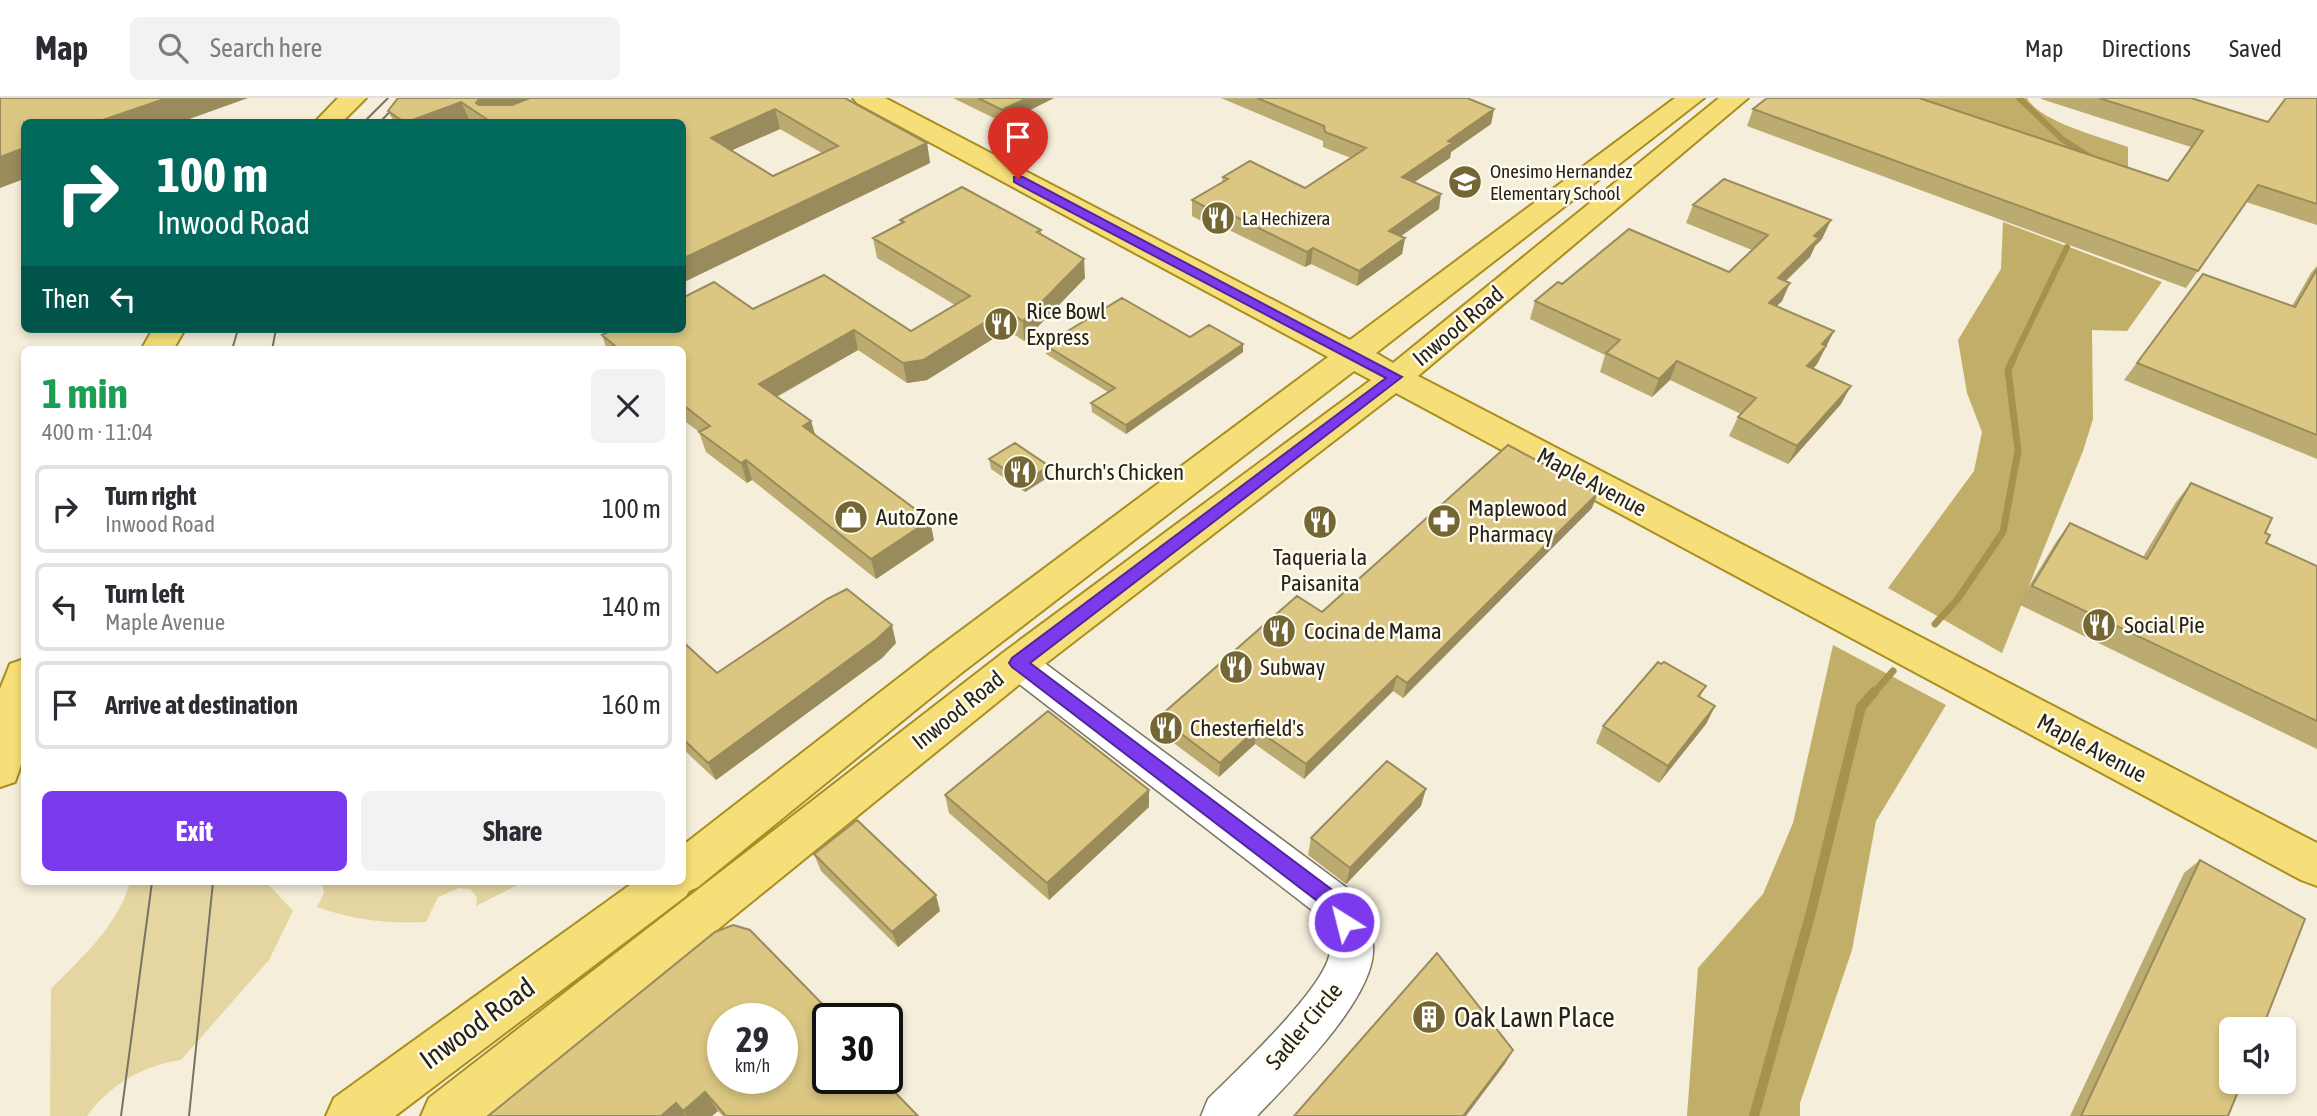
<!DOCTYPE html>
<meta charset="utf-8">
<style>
body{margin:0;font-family:"Asap Condensed",sans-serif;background:#f2f2f3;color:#2b2b33;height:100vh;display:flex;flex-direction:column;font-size:26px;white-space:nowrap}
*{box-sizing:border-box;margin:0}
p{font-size:23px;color:#7c7c81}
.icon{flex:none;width:38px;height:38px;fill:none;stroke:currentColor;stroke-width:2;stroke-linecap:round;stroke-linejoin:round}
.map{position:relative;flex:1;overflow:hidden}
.sheet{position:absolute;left:21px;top:248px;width:665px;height:539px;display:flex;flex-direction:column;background:#fff;border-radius:10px;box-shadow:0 4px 10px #0003}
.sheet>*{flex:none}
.banner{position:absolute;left:21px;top:21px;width:665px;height:214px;border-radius:10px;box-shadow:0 4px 10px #0003;background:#00695c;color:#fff;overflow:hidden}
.fabs{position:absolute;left:2219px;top:919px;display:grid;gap:14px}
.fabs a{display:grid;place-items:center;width:77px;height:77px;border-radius:10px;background:#fff;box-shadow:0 4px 10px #0003;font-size:35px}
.speed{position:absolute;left:707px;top:905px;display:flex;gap:14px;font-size:35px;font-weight:700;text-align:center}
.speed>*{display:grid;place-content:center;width:91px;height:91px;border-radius:50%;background:#fff;box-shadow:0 4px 10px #0003;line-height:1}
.speed small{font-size:18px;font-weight:400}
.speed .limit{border:4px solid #111;border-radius:10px;background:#fff;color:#111}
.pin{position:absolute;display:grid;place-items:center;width:60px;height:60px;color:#fff;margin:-72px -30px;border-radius:50% 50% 50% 0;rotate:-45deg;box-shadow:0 0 7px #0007}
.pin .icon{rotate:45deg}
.me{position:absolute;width:77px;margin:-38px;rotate:324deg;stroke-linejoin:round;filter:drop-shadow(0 0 5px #0008)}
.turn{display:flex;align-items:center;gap:24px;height:147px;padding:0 21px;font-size:32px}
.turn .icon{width:91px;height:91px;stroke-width:2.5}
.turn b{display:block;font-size:49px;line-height:60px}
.then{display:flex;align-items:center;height:66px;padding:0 21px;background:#0003;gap:14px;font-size:26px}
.round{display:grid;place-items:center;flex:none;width:74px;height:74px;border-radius:10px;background:#f2f2f3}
.headline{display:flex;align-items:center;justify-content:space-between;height:119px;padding:0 21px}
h1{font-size:42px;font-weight:700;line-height:52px;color:#1e9e55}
.primary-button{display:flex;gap:14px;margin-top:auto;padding:14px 21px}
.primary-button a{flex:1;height:80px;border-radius:10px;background:#7c3aed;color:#fff;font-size:28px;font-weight:700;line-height:80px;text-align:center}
.primary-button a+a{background:#f2f2f3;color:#2b2b33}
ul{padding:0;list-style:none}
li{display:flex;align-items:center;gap:21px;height:88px;margin:0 14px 10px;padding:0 7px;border:4px solid #e1e1e2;border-radius:10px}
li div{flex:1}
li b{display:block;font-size:26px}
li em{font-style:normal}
header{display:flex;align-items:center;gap:42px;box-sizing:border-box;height:98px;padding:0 35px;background:#fff;border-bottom:2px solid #e1e1e2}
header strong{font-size:33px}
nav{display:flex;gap:38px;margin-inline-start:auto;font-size:24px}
.search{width:490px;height:63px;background:#f2f2f3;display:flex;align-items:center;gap:18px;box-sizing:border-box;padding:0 24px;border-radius:10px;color:#7c7c81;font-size:26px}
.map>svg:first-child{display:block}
</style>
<header>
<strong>Map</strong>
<div class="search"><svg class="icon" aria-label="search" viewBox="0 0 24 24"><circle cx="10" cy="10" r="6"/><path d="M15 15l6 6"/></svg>Search here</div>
<nav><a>Map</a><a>Directions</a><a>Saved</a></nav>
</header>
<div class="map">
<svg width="2317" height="1018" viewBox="0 0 2317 1018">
<rect width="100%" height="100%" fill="#f4eeda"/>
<path fill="#e5d5a1" d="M 130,784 L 266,784 L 293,813 L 269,862 L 181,962 C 144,967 109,987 87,1018 L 50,1018 L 51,891 C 82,859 118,828 130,784 Z
M 322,784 L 523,784 L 476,808 L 477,799 L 470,791 L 459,790 L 438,799 L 426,824 C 389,826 353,822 317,809 L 324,795 Z"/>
<path fill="#c1ae69" d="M 1882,0 L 2027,0 C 2040,24 2102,39 2128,49 L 2128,87 Z
M 2003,124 L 2162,184 L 2127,233 L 2092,232 L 2093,321 L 2083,353 L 2002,555 L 1888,490 L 1974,373 L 1982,334 L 1967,295 L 1958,242 L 2001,171 Z
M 1833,547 L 1946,607 L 1876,723 L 1852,852 L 1800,1005 L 1800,1018 L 1687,1018 L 1698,870 L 1763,796 L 1793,725 Z"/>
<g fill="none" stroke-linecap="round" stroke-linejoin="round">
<path stroke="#a6924e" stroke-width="6" d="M 2019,0 L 2062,41 L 2090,59
M 2012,263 L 2067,149"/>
<path stroke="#a6924e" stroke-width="7" d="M 1935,526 L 1957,502 L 2003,434 L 2018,353 L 2008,272 L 2013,261
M 1873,596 L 1893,573"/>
<path stroke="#a6924e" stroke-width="10" d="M 1754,1018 L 1811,814 L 1861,609 L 1874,594"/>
<g stroke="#7a7562" stroke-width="3">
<path id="minor" d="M 1018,551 L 1031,555 L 1347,790 C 1357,807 1375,832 1373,854 C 1371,904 1291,982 1257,1018 L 1201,1018 L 1208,1001 C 1235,974 1330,886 1330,852 C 1330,839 1323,827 1317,816 L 1005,575 L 1000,565 L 1005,555 Z"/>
</g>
<g stroke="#a98e1e" stroke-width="4">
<path id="major" d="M 338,0 L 366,0 L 342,24 L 315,24 Z
M 853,0 L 885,0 L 1350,242 L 1675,0 L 1704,0 L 1376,255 L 1393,265 L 1719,0 L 1748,0 L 1418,278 L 2317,745 L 2317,788 L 2301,782 L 1396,295 L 1032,576 L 488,1018 L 421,1018 L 429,1000 L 1004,554 L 1371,282 L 1354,273 L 960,576 L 698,789 L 689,793 L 686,798 L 395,1018 L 326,1018 L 334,1000 L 634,784 L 682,784 L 682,748 L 932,554 L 1328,259 L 857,5 Z
M 153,231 L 185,231 L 173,252 L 141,252 Z
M 24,561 L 24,658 L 15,684 L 0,689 L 0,591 L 10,566 Z"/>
</g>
<use href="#minor" fill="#fff" fill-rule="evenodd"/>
<use href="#major" fill="#f6de79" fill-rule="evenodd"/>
<path stroke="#777367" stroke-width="2" d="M 364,24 L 388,0
M 380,24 L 403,0
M 232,252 L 238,231
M 272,252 L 276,231
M 121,1018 L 152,784
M 189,1018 L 213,784"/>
</g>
<path fill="#bcab70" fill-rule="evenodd" d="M 398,0 L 845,0 L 927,45 L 930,65 L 682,185 L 682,24 L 471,24 L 470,23 L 466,24 L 394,24 L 388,13 ZM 780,31 L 822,55 L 773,78 L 732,52 Z
M 953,0 L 1054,0 L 1004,25 Z
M 1221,0 L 1467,0 L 1494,11 L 1491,26 L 1451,54 L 1450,60 L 1414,84 L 1439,111 L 1401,138 L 1405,140 L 1402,156 L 1357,188 L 1311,166 L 1305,169 L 1227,131 L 1222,134 L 1192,118 L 1192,102 L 1222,84 L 1223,79 L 1305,90 L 1351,60 L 1323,49 L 1323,43 Z
M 2041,0 L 2191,0 L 2268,24 L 2317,0 L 2317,127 L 2246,104 L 2186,190 L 1747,28 L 1753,11 L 2168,83 L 2191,49 L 2041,1 Z
M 1693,107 L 1822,141 L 1815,148 L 1810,159 L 1786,183 L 1782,203 L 1776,208 L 1834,233 L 1817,266 L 1813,271 L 1841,306 L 1788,366 L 1729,338 L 1738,319 L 1741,316 L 1670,282 L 1652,299 L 1600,274 L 1605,257 L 1530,221 L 1535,203 L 1729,174 L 1752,152 L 1686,125 Z
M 900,122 L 1041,132 L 1041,137 L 1085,180 L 1024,243 L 1007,232 L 927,282 L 907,285 L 858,252 L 777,299 L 811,323 L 815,337 L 934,442 L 876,481 L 752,382 L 747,385 L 706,354 L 699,334 L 682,321 L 682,252 L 607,252 L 602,237 L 753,211 L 911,233 L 955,207 L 877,160 L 873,140 L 901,125 Z
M 2317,168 L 2317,361 L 2124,282 L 2203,176 L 2292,208 L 2311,175 Z
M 1190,239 L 1243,246 L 1243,254 L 1126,336 L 1092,314 L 1091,305 L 1108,294 L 1046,256 L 1045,247 Z
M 989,361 L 1049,368 L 1050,378 L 1025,394 L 991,371 Z
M 2191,385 L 2265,435 L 2266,445 L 2317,468 L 2317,651 L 2018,506 L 2056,444 L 2070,425 L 2143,459 L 2176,404 Z
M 1592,410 L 1403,600 L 1393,593 L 1304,681 L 1255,646 L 1219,679 L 1159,634 L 1159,619 L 1322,514 Z
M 682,543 L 717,575 L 896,545 L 882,560 L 716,682 L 682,650 Z
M 1706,588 L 1700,599 L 1715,608 L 1706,626 L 1659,685 L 1596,645 L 1603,628 Z
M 945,697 L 1149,709 L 1049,802 L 949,715 Z
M 1421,708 L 1346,786 L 1308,757 L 1311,740 Z
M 814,756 L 940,813 L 898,849 L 821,773 Z
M 2200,762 L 2228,1018 L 2070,1018 L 2184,775 Z
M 828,980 L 918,1018 L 723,1018 L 718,1013 L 712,1018 L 488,1018 Z"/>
<path fill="#998b5b" d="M 167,0 L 248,0 L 181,24 L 97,24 Z
M 480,0 L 532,0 L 490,17 L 476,5 Z
M 1027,0 L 1054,0 L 1004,25 L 1002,12 Z
M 461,4 L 470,23 L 466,24 L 407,24 Z
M 775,11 L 780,31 L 717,59 L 711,40 Z
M 1494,11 L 1491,26 L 1451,54 L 1450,60 L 1400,94 L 1402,79 L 1448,43 Z
M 927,45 L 930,65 L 682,185 L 682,161 Z
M 24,50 L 24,81 L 0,90 L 0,59 Z
M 1441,96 L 1439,111 L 1387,148 L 1389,133 Z
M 1228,115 L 1227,131 L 1222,134 L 1223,118 Z
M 1831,122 L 1822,141 L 1815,148 L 1810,159 L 1770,198 L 1778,180 L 1814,138 Z
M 1405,140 L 1402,156 L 1357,188 L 1359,173 Z
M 1313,150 L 1311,166 L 1305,169 L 1307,154 Z
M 1084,161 L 1085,180 L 1024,243 L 1023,223 Z
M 1790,185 L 1782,203 L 1761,224 L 1769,205 Z
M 1005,212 L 1007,232 L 927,282 L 907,285 L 903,265 Z
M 854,232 L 858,252 L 765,305 L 759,286 Z
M 1834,233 L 1817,266 L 1798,287 L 1807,268 L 1822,246 Z
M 1243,246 L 1243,254 L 1126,336 L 1126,327 Z
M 1677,263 L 1670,282 L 1652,299 L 1659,281 Z
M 1851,288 L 1841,306 L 1788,366 L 1797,348 Z
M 811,323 L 817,343 L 803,328 Z
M 746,362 L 752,382 L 747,385 L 741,365 Z
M 1049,368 L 1050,378 L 1025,394 L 1024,384 Z
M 1598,395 L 1592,410 L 1403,600 L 1407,585 Z
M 930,422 L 934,442 L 876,481 L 871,461 Z
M 892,527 L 896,545 L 882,560 L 716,682 L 708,665 Z
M 1397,578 L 1393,593 L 1304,681 L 1306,666 Z
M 1715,608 L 1706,626 L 1659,685 L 1668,668 Z
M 1256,631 L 1255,646 L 1219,679 L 1220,665 Z
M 1426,691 L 1421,708 L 1346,786 L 1350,770 Z
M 1149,692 L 1149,709 L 1049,802 L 1047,785 Z
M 936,797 L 940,813 L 898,849 L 892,834 Z
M 1513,952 L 1505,966 L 1466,1018 L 1463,1018 Z
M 705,994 L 718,1013 L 712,1018 L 687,1018 L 683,1013 Z
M 676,1005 L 686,1018 L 661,1018 Z"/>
<path fill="#dbc782" stroke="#998b5b" stroke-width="2" fill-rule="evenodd" d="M 0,0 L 167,0 L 97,24 L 24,24 L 24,50 L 0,59 Z
M 398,0 L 480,0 L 476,5 L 479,7 L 512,7 L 530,0 L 845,0 L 927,45 L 682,161 L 682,24 L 491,24 L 461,4 L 407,24 L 404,24 L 388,13 ZM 775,11 L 838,48 L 773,78 L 711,40 Z
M 978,0 L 1027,0 L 1002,12 Z
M 1257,0 L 1467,0 L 1494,11 L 1448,43 L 1452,45 L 1402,79 L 1441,96 L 1389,133 L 1405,140 L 1359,173 L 1313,150 L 1307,154 L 1228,115 L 1223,118 L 1192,102 L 1228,81 L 1223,79 L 1250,63 L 1305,90 L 1366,50 L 1325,34 L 1324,28 Z
M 1767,0 L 1919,0 L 2168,83 L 2203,33 L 2099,0 L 2191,0 L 2268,24 L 2286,0 L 2317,0 L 2317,106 L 2258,87 L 2198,173 L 1753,11 Z
M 1724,81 L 1831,122 L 1814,138 L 1819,140 L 1778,180 L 1790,185 L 1769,205 L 1834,233 L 1822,246 L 1826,248 L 1807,268 L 1851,288 L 1797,348 L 1738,319 L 1756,300 L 1677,263 L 1659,281 L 1606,255 L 1620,242 L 1535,203 L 1558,184 L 1562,186 L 1629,131 L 1729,174 L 1768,137 L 1693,107 Z
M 962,89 L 1041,132 L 1037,134 L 1084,161 L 1023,223 L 1005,212 L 923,262 L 903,265 L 854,232 L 759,286 L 811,323 L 803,328 L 930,422 L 871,461 L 746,362 L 741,365 L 699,334 L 710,328 L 682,306 L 682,252 L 620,252 L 602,237 L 614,231 L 682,231 L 682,200 L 714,184 L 753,211 L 824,177 L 911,233 L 970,198 L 873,140 L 904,124 L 900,122 Z
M 2317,171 L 2317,337 L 2137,265 L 2203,176 L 2295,209 Z
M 1122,200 L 1190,239 L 1209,227 L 1243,246 L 1126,327 L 1091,305 L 1115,290 L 1045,247 Z
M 1015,345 L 1049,368 L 1024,384 L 989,361 Z
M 1508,347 L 1598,395 L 1407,585 L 1397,578 L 1306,666 L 1256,631 L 1220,665 L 1159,619 L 1297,498 L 1322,514 Z
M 2191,385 L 2272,420 L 2265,435 L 2270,437 L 2266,445 L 2317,468 L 2317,623 L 2032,488 L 2070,425 L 2147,461 Z
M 847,491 L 892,527 L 877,541 L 708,665 L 682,640 L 682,543 L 717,575 L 827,501 Z
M 1658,564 L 1661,566 L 1664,564 L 1706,588 L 1698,598 L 1715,608 L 1668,668 L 1603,628 Z
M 1048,613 L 1149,692 L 1047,785 L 945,697 Z
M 1387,663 L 1426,691 L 1350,770 L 1311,740 Z
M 857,722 L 936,797 L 892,834 L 814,756 Z
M 2200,762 L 2305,821 L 2262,931 L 2231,931 L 2231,984 L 2242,984 L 2228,1018 L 2081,1018 Z
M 733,827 L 750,832 L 836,920 L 828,920 L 828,980 L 881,980 L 918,1018 L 726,1018 L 705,994 L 683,1013 L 676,1005 L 661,1018 L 488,1018 L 715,834 ZM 723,920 L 782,920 L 782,980 L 723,980 Z
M 1437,855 L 1513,952 L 1463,1018 L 1294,1018 Z"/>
<path fill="#7c3aed" stroke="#51269a" stroke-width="2" d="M 1014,79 L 1023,79 L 1402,279 L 1030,565 L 1339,797 L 1353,824 L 1351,830 L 1344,833 L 1337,830 L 1325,809 L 1012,569 L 1009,565 L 1012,560 L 1386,280 L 1014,84 Z"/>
<defs>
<g id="school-disc" transform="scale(1.75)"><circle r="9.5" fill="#756734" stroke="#fffcef"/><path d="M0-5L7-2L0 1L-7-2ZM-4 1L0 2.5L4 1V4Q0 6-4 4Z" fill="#fff"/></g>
<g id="restaurant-disc" transform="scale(1.75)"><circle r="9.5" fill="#756734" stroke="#fffcef"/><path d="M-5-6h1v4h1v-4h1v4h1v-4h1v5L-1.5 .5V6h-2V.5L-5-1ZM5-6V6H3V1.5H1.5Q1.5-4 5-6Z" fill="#fff"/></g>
<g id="shop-disc" transform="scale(1.75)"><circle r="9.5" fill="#756734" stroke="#fffcef"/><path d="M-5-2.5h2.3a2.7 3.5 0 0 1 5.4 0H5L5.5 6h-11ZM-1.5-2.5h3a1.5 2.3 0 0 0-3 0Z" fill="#fff"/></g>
<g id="pharmacy-disc" transform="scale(1.75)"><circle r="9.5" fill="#756734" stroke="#fffcef"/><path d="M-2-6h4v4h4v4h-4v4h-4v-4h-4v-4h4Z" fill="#fff"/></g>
<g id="building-disc" transform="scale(1.75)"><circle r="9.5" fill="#756734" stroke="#fffcef"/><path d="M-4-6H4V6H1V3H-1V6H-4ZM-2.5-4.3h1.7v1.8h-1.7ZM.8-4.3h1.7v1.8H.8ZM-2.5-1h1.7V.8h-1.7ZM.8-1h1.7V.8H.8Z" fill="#fff"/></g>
</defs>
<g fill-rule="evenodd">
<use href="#school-disc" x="1465" y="84"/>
<use href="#restaurant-disc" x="1218" y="120"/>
<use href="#restaurant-disc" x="1001" y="226"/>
<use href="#restaurant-disc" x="1020" y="374"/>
<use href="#shop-disc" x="851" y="419"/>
<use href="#pharmacy-disc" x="1444" y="423"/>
<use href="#restaurant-disc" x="1320" y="424"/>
<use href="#restaurant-disc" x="2099" y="527"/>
<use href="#restaurant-disc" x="1279" y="533"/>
<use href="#restaurant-disc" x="1236" y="569"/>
<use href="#restaurant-disc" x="1166" y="630"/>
<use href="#building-disc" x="1429" y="919"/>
</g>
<g text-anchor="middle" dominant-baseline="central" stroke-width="5" stroke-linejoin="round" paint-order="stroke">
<g font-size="19" fill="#25231b" stroke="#fffcef" text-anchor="start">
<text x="1490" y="73">Onesimo Hernandez<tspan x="1490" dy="22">Elementary School</tspan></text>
<text x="1242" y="120">La Hechizera</text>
</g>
<g font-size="23" fill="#25231b" stroke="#fffcef" text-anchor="start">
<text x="1026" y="213">Rice Bowl<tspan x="1026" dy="26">Express</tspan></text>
<text x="1044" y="374">Church's Chicken</text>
<text x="1468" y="410">Maplewood<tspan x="1468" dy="26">Pharmacy</tspan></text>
<text x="876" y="419">AutoZone</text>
<text x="1320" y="459" text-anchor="middle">Taqueria la<tspan x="1320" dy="26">Paisanita</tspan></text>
<text x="2124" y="527">Social Pie</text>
<text x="1304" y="533">Cocina de Mama</text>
<text x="1260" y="569">Subway</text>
<text x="1190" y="630">Chesterfield's</text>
</g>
<g font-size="23" fill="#25231b" stroke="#fffcef">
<text transform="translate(1458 228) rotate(-40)">Inwood Road</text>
<text transform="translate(1592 384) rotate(28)">Maple Avenue</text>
<text transform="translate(958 612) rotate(-39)">Inwood Road</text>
<text transform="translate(2092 650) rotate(28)">Maple Avenue</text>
<text transform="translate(1304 928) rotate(-50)">Sadler Circle</text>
</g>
<g font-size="28" fill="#25231b" stroke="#fffcef" text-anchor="start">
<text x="1454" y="919">Oak Lawn Place</text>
</g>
<g font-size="28" fill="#25231b" stroke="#fffcef">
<text transform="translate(477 925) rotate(-36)">Inwood Road</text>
</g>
</g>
</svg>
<div class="fabs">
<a><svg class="icon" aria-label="sound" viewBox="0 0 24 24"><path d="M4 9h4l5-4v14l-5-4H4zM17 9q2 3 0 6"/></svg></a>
</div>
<div class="speed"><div>29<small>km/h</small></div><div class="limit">30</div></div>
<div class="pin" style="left:1018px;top:81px;background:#d93025"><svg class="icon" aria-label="arrive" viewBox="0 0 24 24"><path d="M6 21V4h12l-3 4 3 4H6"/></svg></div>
<svg class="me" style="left:1344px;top:824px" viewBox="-20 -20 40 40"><circle r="17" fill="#7c3aed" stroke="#fff" stroke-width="3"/><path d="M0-11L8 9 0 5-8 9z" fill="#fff"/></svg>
<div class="banner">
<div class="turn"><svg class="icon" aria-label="right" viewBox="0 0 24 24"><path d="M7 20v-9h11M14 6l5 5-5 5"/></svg><div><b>100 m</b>Inwood Road</div></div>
<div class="then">Then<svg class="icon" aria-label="left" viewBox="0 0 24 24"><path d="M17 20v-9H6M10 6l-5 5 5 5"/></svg></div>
</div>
<section class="sheet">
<div class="headline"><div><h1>1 min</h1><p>400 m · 11:04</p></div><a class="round"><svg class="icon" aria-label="close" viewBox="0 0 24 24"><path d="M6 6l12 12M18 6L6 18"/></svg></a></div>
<ul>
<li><svg class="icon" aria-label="right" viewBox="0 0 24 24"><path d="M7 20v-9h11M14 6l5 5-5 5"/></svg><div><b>Turn right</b><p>Inwood Road</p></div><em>100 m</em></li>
<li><svg class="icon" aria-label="left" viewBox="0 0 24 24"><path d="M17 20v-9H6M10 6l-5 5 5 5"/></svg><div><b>Turn left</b><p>Maple Avenue</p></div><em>140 m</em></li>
<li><svg class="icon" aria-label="arrive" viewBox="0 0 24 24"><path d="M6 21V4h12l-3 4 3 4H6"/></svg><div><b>Arrive at destination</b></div><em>160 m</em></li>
</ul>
<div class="primary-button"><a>Exit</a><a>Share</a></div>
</section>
</div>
